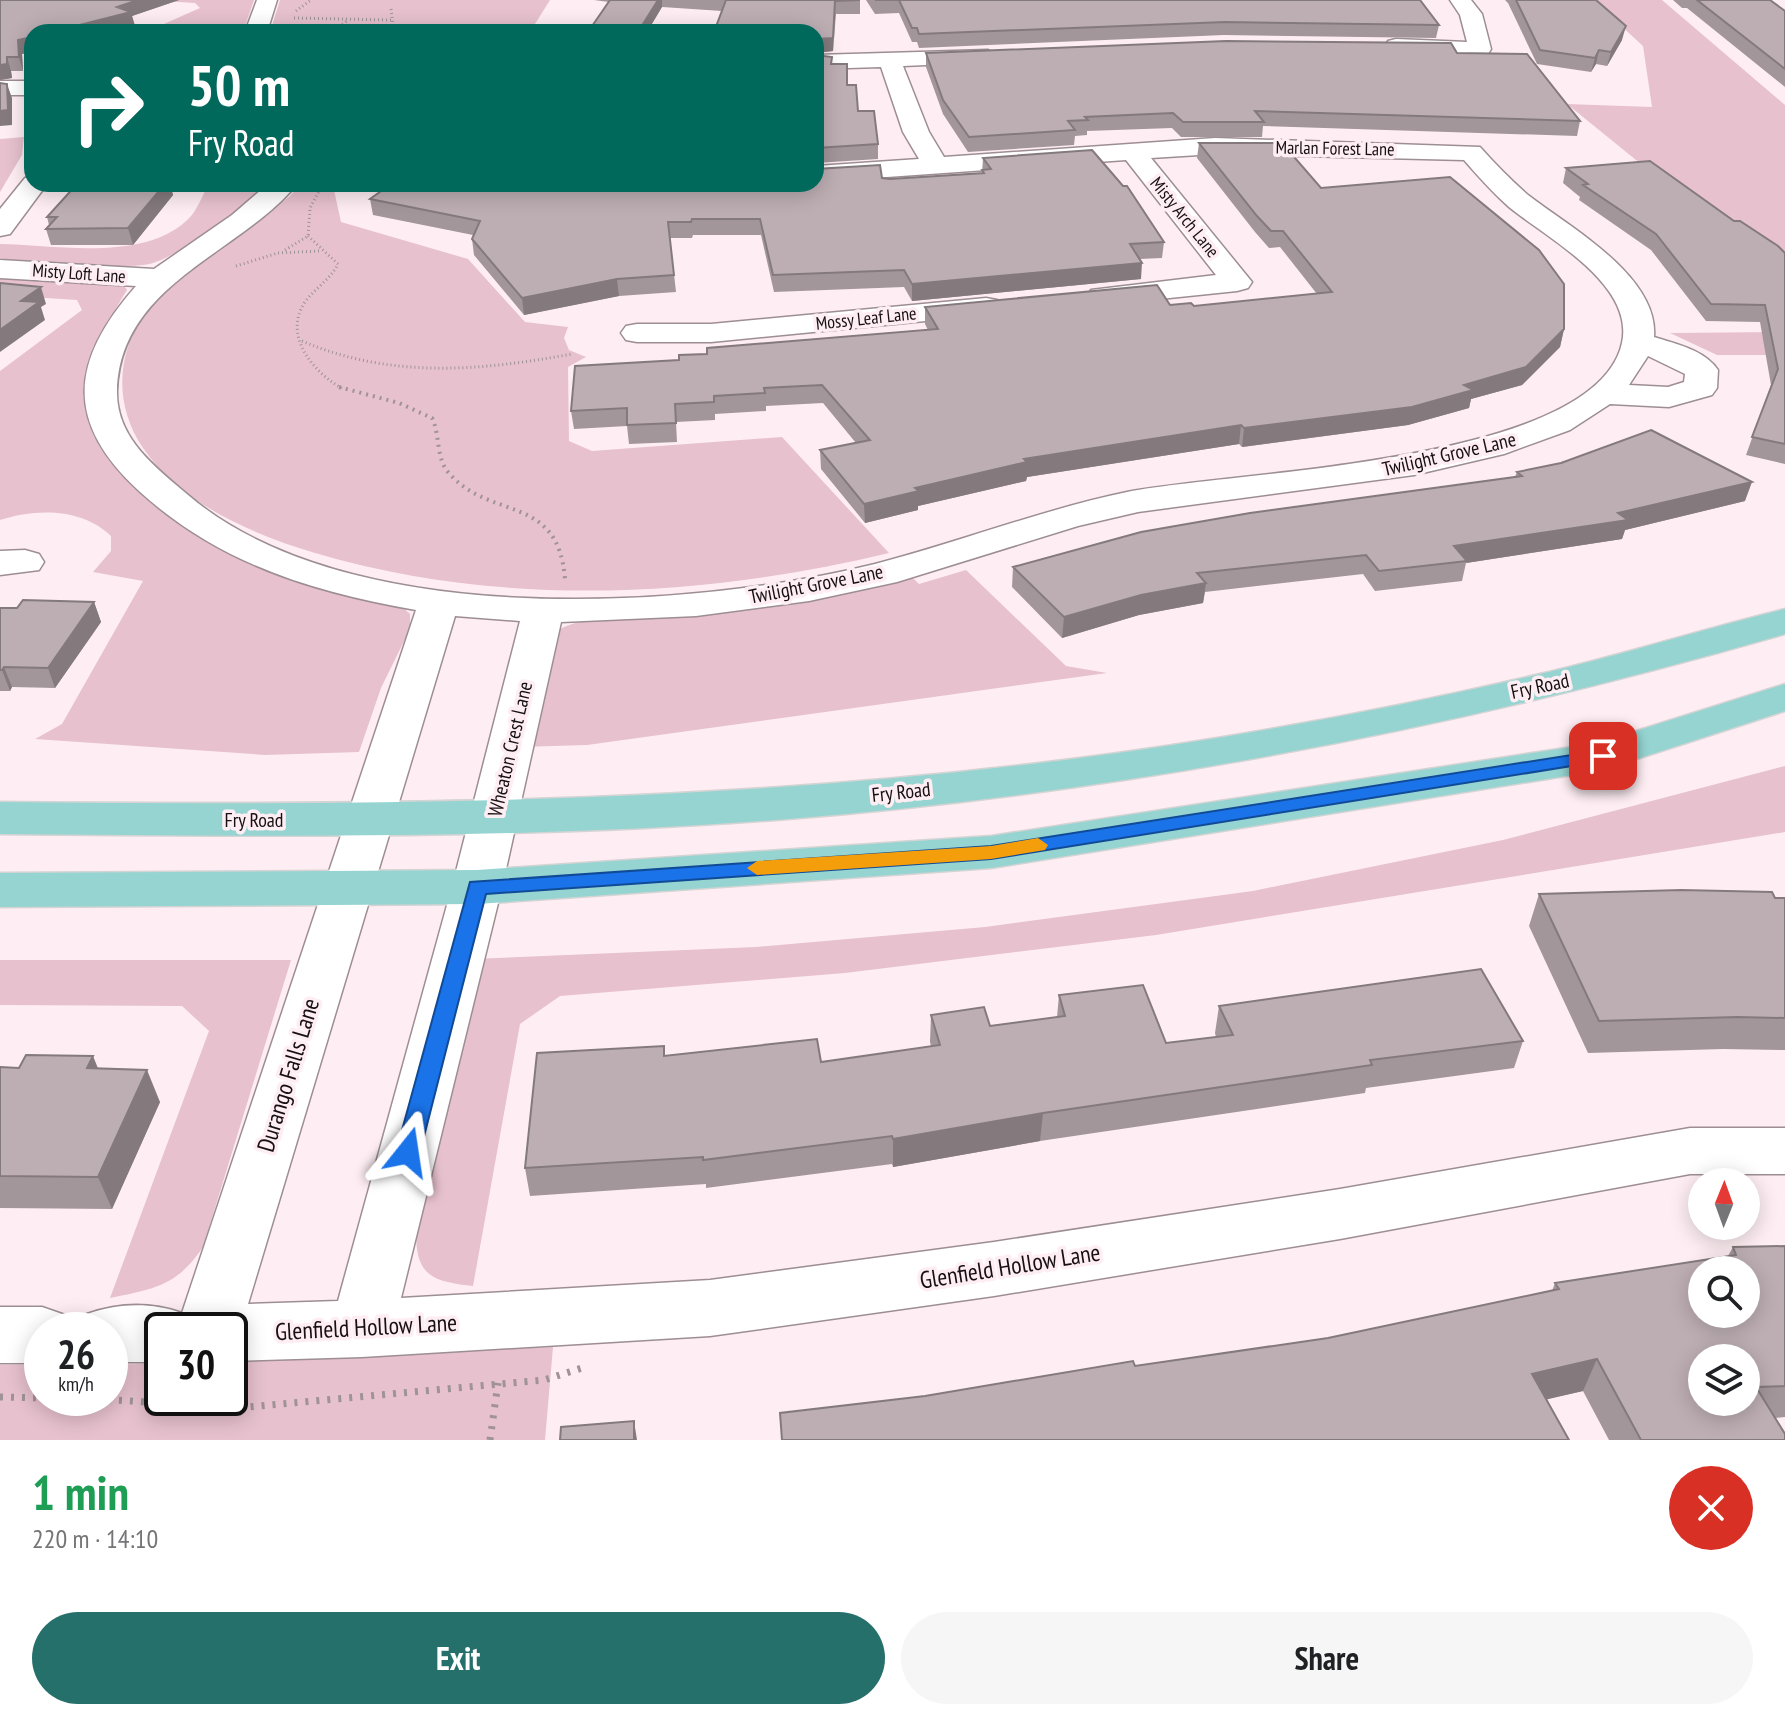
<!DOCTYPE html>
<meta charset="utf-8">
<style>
body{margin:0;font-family:"PT Sans Narrow",sans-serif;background:#f6f6f6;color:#202124;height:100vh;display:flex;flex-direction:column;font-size:30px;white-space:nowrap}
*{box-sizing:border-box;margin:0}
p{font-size:26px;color:#757577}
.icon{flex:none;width:44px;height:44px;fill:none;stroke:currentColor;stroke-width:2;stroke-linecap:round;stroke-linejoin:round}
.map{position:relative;height:1440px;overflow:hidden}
.panel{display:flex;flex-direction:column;background:#fff;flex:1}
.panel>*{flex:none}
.top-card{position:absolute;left:24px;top:24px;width:800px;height:168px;border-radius:24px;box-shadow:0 4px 20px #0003;background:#00695c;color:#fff;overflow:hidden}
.needle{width:52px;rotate:1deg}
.tools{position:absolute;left:1688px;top:1168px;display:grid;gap:16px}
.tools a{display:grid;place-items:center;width:72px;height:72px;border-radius:50%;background:#fff;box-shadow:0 4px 20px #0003;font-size:40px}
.speed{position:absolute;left:24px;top:1312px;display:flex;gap:16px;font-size:40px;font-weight:700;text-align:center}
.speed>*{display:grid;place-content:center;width:104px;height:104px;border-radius:50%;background:#fff;box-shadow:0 4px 20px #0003;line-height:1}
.speed small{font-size:20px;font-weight:400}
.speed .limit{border:4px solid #111;border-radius:12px;background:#fff;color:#111}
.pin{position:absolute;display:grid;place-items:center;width:68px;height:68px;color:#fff;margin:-34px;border-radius:16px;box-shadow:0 4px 12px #0006}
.me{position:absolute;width:88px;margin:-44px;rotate:15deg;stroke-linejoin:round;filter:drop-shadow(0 0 6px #0008)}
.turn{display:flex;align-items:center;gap:28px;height:168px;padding:0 32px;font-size:36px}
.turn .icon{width:104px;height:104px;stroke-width:2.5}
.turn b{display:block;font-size:56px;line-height:68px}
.round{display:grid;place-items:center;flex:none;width:84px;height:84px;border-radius:42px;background:#f6f6f6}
.overview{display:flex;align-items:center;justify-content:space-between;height:136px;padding:0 32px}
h1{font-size:48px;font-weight:600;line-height:60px;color:#1e9e55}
.primary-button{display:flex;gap:16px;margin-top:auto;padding:16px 32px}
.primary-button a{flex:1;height:92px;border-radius:48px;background:#26706c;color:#fff;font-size:32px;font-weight:600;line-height:92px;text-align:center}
.primary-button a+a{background:#f6f6f6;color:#202124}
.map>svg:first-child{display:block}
</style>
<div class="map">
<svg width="1785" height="1440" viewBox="0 0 1785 1440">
<rect width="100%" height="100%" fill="#feeef3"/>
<path fill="#e7c1ce" d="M 147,0 L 254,0 L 243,32 L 150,32 L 148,31 L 200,8 L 195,3 Z
M 280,0 L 550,0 L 530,32 L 270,32 Z
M 1593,0 L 1662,0 L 1785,105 L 1785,259 L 1636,160 L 1567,104 L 1652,107 L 1643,46 Z
M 24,137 L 22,155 L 0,192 L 0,139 Z
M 209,184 L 267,184 C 246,206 178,258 149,264 C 117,270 32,265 0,258 L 0,244 C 57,245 149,263 191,216 C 198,208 203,194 209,184 Z
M 301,184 L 339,184 L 334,190 L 341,222 L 468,259 L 525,322 L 568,327 L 564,338 L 569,350 L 586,357 L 568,367 L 569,441 L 592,451 L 782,437 L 889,553 C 701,598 502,608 315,553 C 252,534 181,504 143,448 C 114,405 116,355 145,313 C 177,266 245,230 290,196 Z
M 0,275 L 123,284 L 127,290 C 0,491 255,574 401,606 L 410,614 L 410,629 L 381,688 L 359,752 L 265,755 L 35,739 L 62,724 L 143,581 L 93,572 L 111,551 L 111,536 C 83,508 36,508 0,520 L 0,371 L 82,310 L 77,300 L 0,295 Z
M 1785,332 L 1785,355 L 1717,355 L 1670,333 Z
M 966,570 L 1066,666 L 1107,673 L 587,745 L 519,747 L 549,635 C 594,605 671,619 724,613 C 788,605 849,593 911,576 L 919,584 Z
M 1785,766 L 1785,832 L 1156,935 L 845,973 L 560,996 L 520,1024 L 473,1286 C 425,1281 415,1272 416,1224 L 472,959 L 756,947 L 985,927 L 1253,891 L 1503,840 Z
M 0,960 L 291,960 L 203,1247 C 177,1286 154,1289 110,1298 L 209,1031 L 182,1006 L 0,1005 Z
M 553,1347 L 545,1440 L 0,1440 L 0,1365 L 42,1365 L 42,1398 L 110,1398 L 110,1365 L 162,1363 L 162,1398 L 230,1398 L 230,1361 Z"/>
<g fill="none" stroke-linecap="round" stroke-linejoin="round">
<g stroke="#9d8e93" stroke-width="3">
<path id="minor" d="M 257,0 L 277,0 L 267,32 L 245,32 Z
M 1450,0 L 1471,0 L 1482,14 L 1491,49 L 1488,54 L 1388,51 L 1385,46 L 1388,41 L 1396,39 L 1467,42 L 1460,15 Z
M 988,50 L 999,57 L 996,62 L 903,66 L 929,132 L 944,157 L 1215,138 L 1480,147 C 1495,164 1511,180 1528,195 C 1569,227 1659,276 1654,337 C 1676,344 1705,350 1718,370 L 1717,388 L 1712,395 L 1669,407 L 1610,404 L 1570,430 L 1504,454 L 1414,475 L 1138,512 L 1078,526 L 897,582 L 809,601 L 696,616 L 561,622 L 502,887 L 401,1298 L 710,1280 L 994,1242 L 1340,1189 L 1690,1128 L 1785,1128 L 1785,1174 L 1690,1174 L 1340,1239 L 994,1296 L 710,1336 L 362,1357 L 230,1361 L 230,1330 L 162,1330 L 162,1362 L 110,1362 L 110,1330 L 80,1330 L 87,1314 C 118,1303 151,1302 182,1313 L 416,610 C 312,592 218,563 139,491 C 64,422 70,361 136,286 L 0,278 L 0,260 L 154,269 L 232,215 L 268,184 L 297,184 C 240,254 120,283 117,391 C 116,438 155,467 188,495 C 346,630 684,611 875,564 C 960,542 1041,510 1127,492 C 1228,471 1595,465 1622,343 C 1635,284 1547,238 1509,207 C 1493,193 1478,176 1464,160 L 1215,154 L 1151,158 L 1252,282 L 1248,288 L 1237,291 L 1102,305 L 1091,302 L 1087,296 L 1091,290 L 1216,275 L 1126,160 L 816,182 L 816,166 L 919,159 L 903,132 L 881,67 L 816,69 L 816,55 ZM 1648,356 L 1685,374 L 1684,382 L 1668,387 L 1629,385 ZM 455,616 L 520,621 L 452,887 L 338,1301 L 248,1304 Z
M 0,81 L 32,81 L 32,95 L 0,95 Z
M 32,176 L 32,184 L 47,184 L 10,234 L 0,236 L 0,209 L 25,178 Z
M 986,298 L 997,300 L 1001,307 L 997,314 L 711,342 L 637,342 L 626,340 L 621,333 L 626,326 L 637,324 L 711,324 Z
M 25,550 L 39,554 L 44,562 L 39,570 L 0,575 L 0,551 Z
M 0,1307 L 42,1307 L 65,1315 L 72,1330 L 42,1330 L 42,1363 L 0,1363 Z"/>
</g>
<g stroke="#d5d4d4" stroke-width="3">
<path id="major" d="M 1785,609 L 1785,634 C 1459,728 1127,792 788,819 C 526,840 263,836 0,834 L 0,802 C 391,806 779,804 1166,746 C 1291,727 1417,703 1540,674 C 1622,655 1703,629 1785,609 Z
M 1785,684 L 1785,711 L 1603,770 L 991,868 L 477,904 L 0,907 L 0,873 L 477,870 L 991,836 L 1598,743 Z"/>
</g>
<path stroke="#9f9397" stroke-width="3" stroke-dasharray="1 3" stroke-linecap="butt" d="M 391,9 L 394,32
M 296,11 L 311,0
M 294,18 L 392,20
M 333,32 L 348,20
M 308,236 L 338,264 C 330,280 315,288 305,302 C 282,336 314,373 343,389
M 285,250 L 308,236 L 310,208 L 323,184
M 236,266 L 278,253 L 320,251
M 302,341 C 391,379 479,371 572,354"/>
<path stroke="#9f9397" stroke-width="4" stroke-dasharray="2 5" stroke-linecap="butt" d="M 339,387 L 399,403 L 432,418 C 440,434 436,458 448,472 C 490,522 558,492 565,579"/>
<path stroke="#9f9397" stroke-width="7" stroke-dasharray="3 8" stroke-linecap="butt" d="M 0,1397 L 42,1398
M 86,1398 L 236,1408 L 544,1380 L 585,1367
M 490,1440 L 498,1383"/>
<use href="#minor" fill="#fff" fill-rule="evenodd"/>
<use href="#major" fill="#95d4d1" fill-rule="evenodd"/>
</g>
<path fill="#a3969a" d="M 0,0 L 179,0 L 132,16 L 135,26 L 109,32 L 32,32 L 32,52 L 22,54 L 23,71 L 11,71 L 12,78 L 0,80 Z
M 594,0 L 860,0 L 860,14 L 836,14 L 833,51 L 816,53 L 816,32 L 722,11 L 662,7 L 647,32 L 588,32 L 609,2 Z
M 866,0 L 1420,0 L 1439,25 L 1436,38 L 1224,35 L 919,48 L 917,42 L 912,42 L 899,13 L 875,14 Z
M 1505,0 L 1596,0 L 1622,40 L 1607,66 L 1596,64 L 1591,72 L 1537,64 L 1508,3 Z
M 1673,0 L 1770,0 L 1785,11 L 1785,87 L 1687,8 L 1682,8 Z
M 926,53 L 1457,53 L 1580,121 L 1577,136 L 1263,126 L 1262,137 L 1181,137 L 1172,128 L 1087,131 L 1087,135 L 1075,136 L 1074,145 L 968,152 L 943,114 L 926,67 Z
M 816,55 L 832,64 L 847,85 L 858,111 L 878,144 L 878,159 L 816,163 Z
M 1199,143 L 1321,188 L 1564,329 L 1560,347 L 1522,385 L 1471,399 L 1469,408 L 1408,425 L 1242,447 L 1239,444 L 1027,477 L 1026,481 L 918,506 L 918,510 L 865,523 L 821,469 L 820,450 L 856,443 L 823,403 L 766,406 L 766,411 L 715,414 L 715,420 L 676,422 L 677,442 L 629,444 L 627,426 L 574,429 L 571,411 L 679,360 L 707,354 L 928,330 L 925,324 L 925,307 L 1170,305 L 1194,306 L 1317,294 L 1280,247 L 1269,248 L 1255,232 L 1197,158 Z
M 983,158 L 1164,242 L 1162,258 L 1140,259 L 1141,279 L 912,301 L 904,287 L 774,292 L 761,235 L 693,235 L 692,238 L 670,238 L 676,292 L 619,296 L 524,315 L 474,255 L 472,239 L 473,235 L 373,215 L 370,199 L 882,178 L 890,179 L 982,173 Z
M 1566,168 L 1734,221 L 1785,253 L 1785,464 L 1746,455 L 1771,385 L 1760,322 L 1706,321 L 1651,250 L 1579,200 L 1580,197 L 1563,183 Z
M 77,184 L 170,184 L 173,195 L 133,245 L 51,245 L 46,229 L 49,225 L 47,217 Z
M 1517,472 L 1745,501 L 1625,530 L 1622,539 L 1466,563 L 1462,581 L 1375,591 L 1363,574 L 1205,592 L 1203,603 L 1139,615 L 1062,638 L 1012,587 L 1013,567 L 1515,477 Z
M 94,602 L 101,622 L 55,688 L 12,687 L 10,691 L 0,691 L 0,608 L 17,608 Z
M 1539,894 L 1785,898 L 1785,1050 L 1723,1049 L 1588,1053 L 1529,926 Z
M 1059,995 L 1166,1043 L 1216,1037 L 1215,1033 L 1219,1006 L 1523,1041 L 1514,1068 L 1366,1088 L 1365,1093 L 1040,1141 L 893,1167 L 892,1164 L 706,1188 L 706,1184 L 530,1196 L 525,1168 L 664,1046 L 665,1056 L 821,1062 L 931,1046 L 930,1042 L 931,1015 L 990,1026 L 1057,1017 Z
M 0,1067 L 98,1069 L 160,1102 L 112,1209 L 0,1208 Z
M 1785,1246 L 1785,1417 L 1775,1418 L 1785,1440 L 1609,1440 L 1583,1391 L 1546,1399 L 1569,1440 L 782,1440 L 780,1413 L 925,1396 L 1328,1338 L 1552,1291 L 1555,1283 L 1728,1256 L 1733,1247 Z"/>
<path fill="#847a7d" d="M 138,0 L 179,0 L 132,16 L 135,26 L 109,32 L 52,32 Z
M 658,0 L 662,0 L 662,7 L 647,32 L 638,32 Z
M 835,1 L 833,51 L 816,53 L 816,39 Z
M 1626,26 L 1622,40 L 1607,66 L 1611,52 Z
M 32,37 L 32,52 L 22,54 L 23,71 L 19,57 L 18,40 Z
M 1599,50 L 1596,64 L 1591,72 L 1595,58 Z
M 7,57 L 11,71 L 12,78 L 0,80 L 0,65 Z
M 7,84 L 12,98 L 12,125 L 0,126 L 0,111 Z
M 165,184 L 170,184 L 173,195 L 133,245 L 128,228 Z
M 1142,263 L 1141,279 L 912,301 L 912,284 Z
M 617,279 L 619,296 L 524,315 L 522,298 Z
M 41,287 L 46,304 L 41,307 L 45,320 L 0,352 L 0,330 L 21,301 Z
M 1564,329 L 1560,347 L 1522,385 L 1471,399 L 1469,408 L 1408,425 L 1242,447 L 1244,428 L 1464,385 Z
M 1241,425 L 1239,444 L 1027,477 L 1026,481 L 918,506 L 918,510 L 865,523 L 864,504 L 915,488 L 1024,459 Z
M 1752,482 L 1745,501 L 1625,530 L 1622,539 L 1466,563 L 1467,561 L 1454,546 L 1618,513 Z
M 1206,583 L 1203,603 L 1139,615 L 1062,638 L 1064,617 L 1141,595 Z
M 94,602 L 101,622 L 55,688 L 48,668 Z
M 4,667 L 12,687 L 10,691 L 2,670 Z
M 93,1056 L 106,1088 L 87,1068 Z
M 147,1070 L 160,1102 L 112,1209 L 98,1177 Z
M 1043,1113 L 1040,1141 L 893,1167 L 893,1139 Z
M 1597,1359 L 1583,1391 L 1519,1406 L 1532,1374 Z
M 634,1421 L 637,1440 L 634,1440 Z"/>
<path fill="#bdaeb3" stroke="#847a7d" stroke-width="2" fill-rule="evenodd" d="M 0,0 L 138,0 L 117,7 L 131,12 L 52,32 L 32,32 L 32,37 L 18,40 L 19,57 L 7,57 L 7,64 L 0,65 Z
M 610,0 L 658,0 L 638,32 L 588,32 Z
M 726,0 L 860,0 L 835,1 L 833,38 L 816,39 L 816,32 L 714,32 Z
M 875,0 L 1420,0 L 1439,25 L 1225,22 L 919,34 L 917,28 L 912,28 L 899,0 Z
M 1516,0 L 1596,0 L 1626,26 L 1611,52 L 1599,50 L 1595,58 L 1540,50 Z
M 1697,0 L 1770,0 L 1785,11 L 1785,69 Z
M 1226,41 L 1451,43 L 1457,53 L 1527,54 L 1580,121 L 1255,111 L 1264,122 L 1183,122 L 1173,113 L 1085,117 L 1088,120 L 1068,121 L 1075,130 L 969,137 L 943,100 L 926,53 Z
M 816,55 L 832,57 L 831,64 L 847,64 L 847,85 L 856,85 L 858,111 L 874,111 L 878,144 L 816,148 Z
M 0,83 L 7,84 L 8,110 L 0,111 Z
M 1199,143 L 1282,143 L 1321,188 L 1450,177 L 1539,250 L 1564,284 L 1564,329 L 1526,367 L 1464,385 L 1473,390 L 1412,407 L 1244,428 L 1241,425 L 1024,459 L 1027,462 L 915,488 L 919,491 L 864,504 L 820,450 L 870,440 L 822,385 L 764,388 L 765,393 L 714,396 L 714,402 L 675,404 L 676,423 L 627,425 L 627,408 L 571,411 L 575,366 L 679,360 L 679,355 L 707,354 L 707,348 L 938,329 L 925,307 L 1157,285 L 1170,305 L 1191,303 L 1194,306 L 1332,292 L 1283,231 L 1271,231 L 1257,216 Z
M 1092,150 L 1123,186 L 1127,186 L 1164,242 L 1130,244 L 1142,263 L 912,284 L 904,270 L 773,275 L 760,219 L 692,219 L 691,222 L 668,222 L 674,275 L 617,279 L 522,298 L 472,239 L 480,221 L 370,199 L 391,184 L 816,184 L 816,169 L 880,165 L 882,178 L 890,179 L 984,173 L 982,170 L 991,169 L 983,158 Z
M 1650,161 L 1734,221 L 1740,221 L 1778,246 L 1785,253 L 1785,444 L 1752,437 L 1778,369 L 1765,305 L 1711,304 L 1656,234 L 1583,185 L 1588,184 L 1566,168 Z
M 77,184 L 165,184 L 128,228 L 46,229 L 57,217 L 47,217 Z
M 0,283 L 41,287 L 21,301 L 39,302 L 0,330 Z
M 1651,430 L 1752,482 L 1618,513 L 1628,520 L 1454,546 L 1467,561 L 1379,571 L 1366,555 L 1197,573 L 1206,583 L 1141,595 L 1064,617 L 1013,567 L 1141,532 L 1250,513 L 1522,476 L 1517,472 L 1561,463 Z
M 23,600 L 94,602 L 48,668 L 4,667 L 2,670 L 0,670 L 0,608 L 17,608 Z
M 1681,890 L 1772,892 L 1775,898 L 1785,898 L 1785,1018 L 1737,1017 L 1599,1021 L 1539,894 Z
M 1481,969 L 1523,1041 L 1370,1060 L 1372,1065 L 1043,1113 L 893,1139 L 892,1136 L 703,1160 L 703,1157 L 525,1168 L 537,1053 L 664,1046 L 664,1056 L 817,1039 L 821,1062 L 940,1045 L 931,1015 L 984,1007 L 990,1026 L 1065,1016 L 1059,995 L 1143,985 L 1166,1043 L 1233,1035 L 1219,1006 Z
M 26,1055 L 93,1056 L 87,1068 L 147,1070 L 98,1177 L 0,1176 L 0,1067 L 19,1068 Z
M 1785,1246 L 1785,1386 L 1756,1387 L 1785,1434 L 1785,1440 L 1641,1440 L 1597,1359 L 1532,1374 L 1569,1440 L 782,1440 L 780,1413 L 925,1396 L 1133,1361 L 1135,1366 L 1328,1338 L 1559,1289 L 1555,1283 L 1736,1255 L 1733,1247 ZM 1702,1270 L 1746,1270 L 1746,1314 L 1702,1314 ZM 1702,1358 L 1746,1358 L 1746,1402 L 1702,1402 Z
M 634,1421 L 634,1440 L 560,1440 L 561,1427 Z"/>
<path fill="#1a73e8" stroke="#114b97" stroke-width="2" d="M 1603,750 L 1612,756 L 1609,760 L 991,859 L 486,894 L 420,1152 L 416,1159 L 408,1162 L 400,1159 L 396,1152 L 470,882 L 991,846 Z"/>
<path fill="#f59e0b" d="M 1038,838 L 1048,845 L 1045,850 L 991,859 L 757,875 L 747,868 L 757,861 L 991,846 Z"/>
<g text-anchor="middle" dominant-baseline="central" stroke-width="7" stroke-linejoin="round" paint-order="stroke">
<g font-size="18" fill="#161012" stroke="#feeef3">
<text transform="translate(1335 148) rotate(1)">Marlan Forest Lane</text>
<text transform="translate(1185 217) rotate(51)">Misty Arch Lane</text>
<text transform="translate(79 273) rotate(4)">Misty Loft Lane</text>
<text transform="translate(866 318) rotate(-6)">Mossy Leaf Lane</text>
</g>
<g font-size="20" fill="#161012" stroke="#feeef3">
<text transform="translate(1449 454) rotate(-13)">Twilight Grove Lane</text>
<text transform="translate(816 584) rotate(-11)">Twilight Grove Lane</text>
<text transform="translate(1540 686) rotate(-12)">Fry Road</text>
<text transform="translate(510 749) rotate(-77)">Wheaton Crest Lane</text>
<text transform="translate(901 792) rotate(-6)">Fry Road</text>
<text x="254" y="820">Fry Road</text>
</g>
<g font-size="24" fill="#161012" stroke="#feeef3">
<text transform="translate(288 1075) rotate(-73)">Durango Falls Lane</text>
<text transform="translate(1010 1266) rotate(-9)">Glenfield Hollow Lane</text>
<text transform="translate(366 1327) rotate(-3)">Glenfield Hollow Lane</text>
</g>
</g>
</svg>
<div class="tools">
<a><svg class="needle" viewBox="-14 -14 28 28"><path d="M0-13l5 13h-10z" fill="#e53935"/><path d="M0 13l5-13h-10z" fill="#757577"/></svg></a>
<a><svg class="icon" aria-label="search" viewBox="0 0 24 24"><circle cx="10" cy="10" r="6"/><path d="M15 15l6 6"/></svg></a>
<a><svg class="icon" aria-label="layers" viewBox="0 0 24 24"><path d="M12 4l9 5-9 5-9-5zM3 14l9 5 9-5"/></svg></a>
</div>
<div class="speed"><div>26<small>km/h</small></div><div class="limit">30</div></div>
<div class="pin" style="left:1603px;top:756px;background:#d93025"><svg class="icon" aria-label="arrive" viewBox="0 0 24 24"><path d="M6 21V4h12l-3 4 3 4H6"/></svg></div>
<svg class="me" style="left:408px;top:1152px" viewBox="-20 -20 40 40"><path d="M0-17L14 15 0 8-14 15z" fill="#1a73e8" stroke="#fff" stroke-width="4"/></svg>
<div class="top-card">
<div class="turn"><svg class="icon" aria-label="right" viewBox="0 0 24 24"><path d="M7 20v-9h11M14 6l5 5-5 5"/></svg><div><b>50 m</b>Fry Road</div></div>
</div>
</div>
<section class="panel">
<div class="overview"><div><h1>1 min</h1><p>220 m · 14:10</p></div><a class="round" style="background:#d93025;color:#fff"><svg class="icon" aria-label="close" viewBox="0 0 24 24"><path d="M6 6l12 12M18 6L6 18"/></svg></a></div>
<div class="primary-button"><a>Exit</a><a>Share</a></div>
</section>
